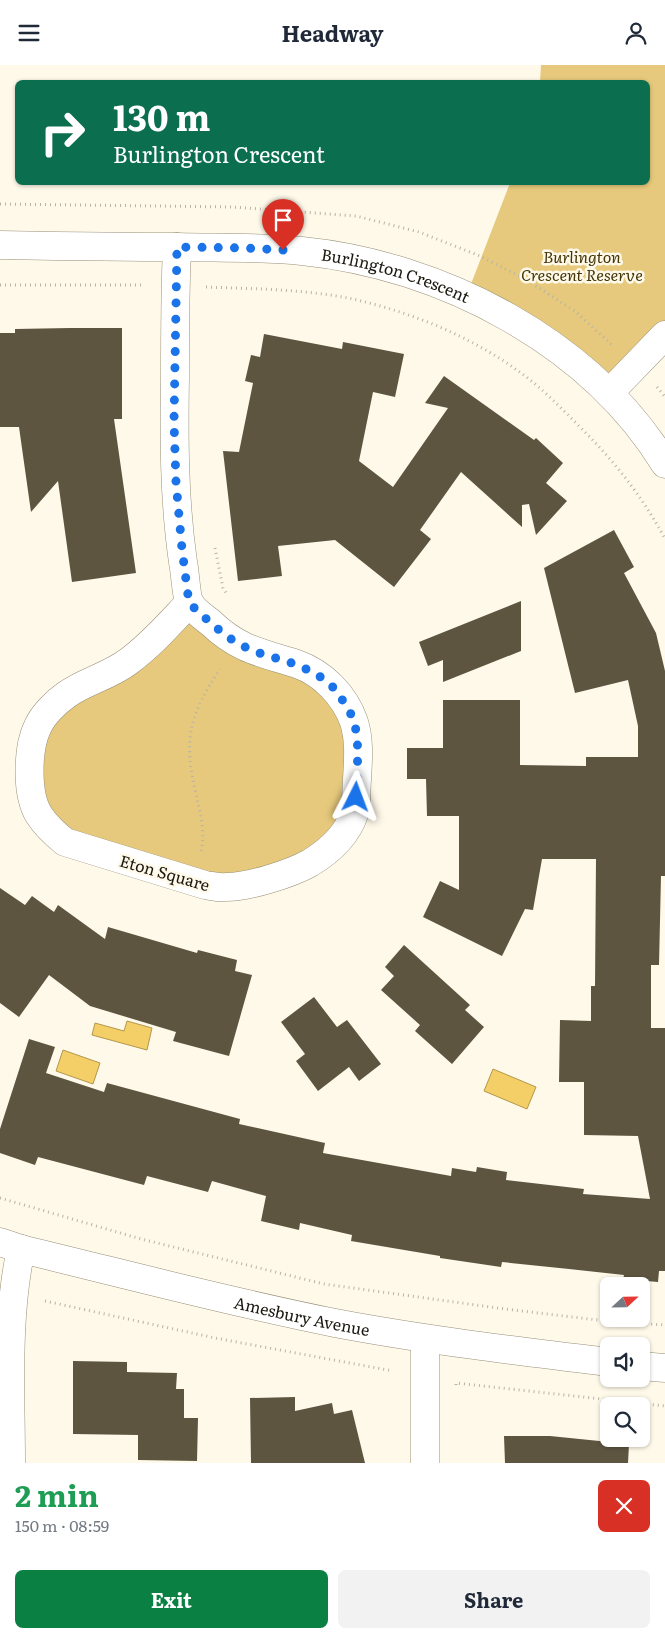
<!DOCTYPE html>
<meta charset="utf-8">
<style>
body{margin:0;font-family:Literata,serif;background:#f2f2f3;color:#1f2937;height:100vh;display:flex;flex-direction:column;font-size:19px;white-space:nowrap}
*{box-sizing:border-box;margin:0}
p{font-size:16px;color:#747a83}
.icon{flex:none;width:28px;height:28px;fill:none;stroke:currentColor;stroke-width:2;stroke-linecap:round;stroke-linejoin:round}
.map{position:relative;height:1398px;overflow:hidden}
.sheet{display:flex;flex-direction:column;background:#fff;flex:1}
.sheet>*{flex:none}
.guide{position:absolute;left:15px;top:15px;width:635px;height:105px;border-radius:8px;box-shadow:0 1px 4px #0004;background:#0b6e4f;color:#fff;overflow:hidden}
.needle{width:32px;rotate:68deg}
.controls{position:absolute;left:600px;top:1212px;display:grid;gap:10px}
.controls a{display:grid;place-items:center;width:50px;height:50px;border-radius:8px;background:#fff;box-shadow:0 1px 4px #0004;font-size:25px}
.pin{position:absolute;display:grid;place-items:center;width:42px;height:42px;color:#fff;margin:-51px -21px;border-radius:50% 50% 50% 0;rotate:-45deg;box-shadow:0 0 5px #0007}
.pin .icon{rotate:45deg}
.me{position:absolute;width:55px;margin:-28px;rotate:3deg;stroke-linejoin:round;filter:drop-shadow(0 0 4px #0008)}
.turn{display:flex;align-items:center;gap:18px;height:105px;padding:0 15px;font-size:22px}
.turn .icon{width:65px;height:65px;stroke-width:2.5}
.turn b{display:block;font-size:35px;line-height:42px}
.round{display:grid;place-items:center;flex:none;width:52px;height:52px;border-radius:8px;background:#f2f2f3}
.headline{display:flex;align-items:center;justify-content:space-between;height:85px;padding:0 15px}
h1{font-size:30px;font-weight:700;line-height:38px;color:#1e9e55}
.cta{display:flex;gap:10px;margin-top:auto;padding:10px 15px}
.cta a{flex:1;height:58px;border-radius:8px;background:#0b8043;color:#fff;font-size:20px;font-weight:700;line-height:58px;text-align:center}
.cta a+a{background:#f2f2f3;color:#1f2937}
header{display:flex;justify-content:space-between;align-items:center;height:65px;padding:0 15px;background:#fff;font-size:22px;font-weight:700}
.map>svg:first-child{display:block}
</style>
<header><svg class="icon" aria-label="menu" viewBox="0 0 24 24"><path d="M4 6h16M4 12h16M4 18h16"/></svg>Headway<svg class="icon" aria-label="person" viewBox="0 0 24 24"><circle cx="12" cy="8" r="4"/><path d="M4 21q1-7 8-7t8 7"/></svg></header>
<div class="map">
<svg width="665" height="1398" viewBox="0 0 665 1398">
<rect width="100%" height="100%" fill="#fff9ea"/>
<path fill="#e6c97c" d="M 541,0 L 665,0 L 665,270 L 609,328 L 466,232 L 510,118 L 648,118 L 648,18 L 540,17 Z
M 189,538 L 253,586 L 348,643 L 346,766 L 239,821 L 65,777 L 32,730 L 33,673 Z"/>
<path fill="#f4ce66" stroke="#b3974c" d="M 127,956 L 152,963 L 147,985 L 92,970 L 95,958 L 124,966 Z
M 63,985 L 100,998 L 93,1019 L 56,1006 Z
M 493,1004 L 536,1022 L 527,1044 L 484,1026 Z"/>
<path fill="#5d5540" d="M 70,263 L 122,263 L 122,354 L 114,354 L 136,508 L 72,517 L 58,416 L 31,447 L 19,362 L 0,362 L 0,268 L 15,268 L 15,264 Z
M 264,269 L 342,284 L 343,277 L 404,289 L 395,332 L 373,327 L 359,396 L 393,422 L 448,343 L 425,338 L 444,311 L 534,375 L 536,373 L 563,398 L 546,418 L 567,436 L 536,470 L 529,439 L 522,440 L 522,462 L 461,407 L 420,465 L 431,474 L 394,522 L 335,475 L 278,481 L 282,511 L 238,516 L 223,386 L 239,387 L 253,318 L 245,316 L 251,290 L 260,292 Z
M 614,465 L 634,502 L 624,508 L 656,568 L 665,606 L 665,811 L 661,811 L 659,900 L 651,900 L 651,963 L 665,963 L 665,1206 L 659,1206 L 658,1217 L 623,1214 L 624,1210 L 569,1204 L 502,1197 L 501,1202 L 440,1193 L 440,1191 L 351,1176 L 352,1170 L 300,1158 L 299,1165 L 261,1156 L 266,1131 L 212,1116 L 208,1127 L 147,1111 L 144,1120 L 38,1092 L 35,1100 L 0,1088 L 0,1064 L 29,974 L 55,982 L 46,1008 L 104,1027 L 107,1018 L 240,1054 L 239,1059 L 325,1078 L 323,1088 L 451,1111 L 452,1103 L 476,1107 L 477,1102 L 507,1107 L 506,1115 L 584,1124 L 583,1129 L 650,1134 L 638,1071 L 584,1070 L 584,1017 L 559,1017 L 560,955 L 591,956 L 591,921 L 595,921 L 596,794 L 542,794 L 533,845 L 525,844 L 502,891 L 423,852 L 440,816 L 459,825 L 459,751 L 427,751 L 426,714 L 407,714 L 407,683 L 443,683 L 443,635 L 520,635 L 520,700 L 586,701 L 586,692 L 638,692 L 638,661 L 628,615 L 575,628 L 544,503 Z
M 521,536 L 521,586 L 443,617 L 443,595 L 428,601 L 419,577 Z
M 0,823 L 25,840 L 32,831 L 54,847 L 58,840 L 105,874 L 108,862 L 197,888 L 198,885 L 237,895 L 235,906 L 252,910 L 229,991 L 173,976 L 176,967 L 90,941 L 49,910 L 19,952 L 0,938 Z
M 404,880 L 470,940 L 465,945 L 484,962 L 452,999 L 415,966 L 420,960 L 381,925 L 394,911 L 385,902 Z
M 314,932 L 337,962 L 347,955 L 381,999 L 359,1016 L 349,1002 L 318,1026 L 296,996 L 305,989 L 281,957 Z
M 73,1296 L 127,1297 L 127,1307 L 177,1308 L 176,1324 L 184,1324 L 184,1353 L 198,1353 L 197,1396 L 138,1395 L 138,1370 L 73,1369 Z
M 295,1332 L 295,1346 L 332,1338 L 334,1349 L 352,1345 L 365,1398 L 251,1398 L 250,1333 Z
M 504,1371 L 550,1371 L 629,1379 L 628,1398 L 505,1398 Z"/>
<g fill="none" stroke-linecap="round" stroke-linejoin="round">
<g stroke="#989079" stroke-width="29">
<g id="minor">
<path id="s1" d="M 0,180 C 59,181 118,182 178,182 C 219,183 261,182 302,186 C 442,200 590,277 665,399"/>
<path d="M 177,182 C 175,226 175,269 175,312 C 174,374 174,435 183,497 C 185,505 186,532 190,538 C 194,546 205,553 211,558 C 239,585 263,588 297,599 C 323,608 345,631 354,657 C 360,676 358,696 357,715 C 356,726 357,739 354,749 C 347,770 328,787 310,798 C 290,809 249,822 226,822 C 219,823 212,821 205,820 L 65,777 C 55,769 46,761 39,750 C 26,729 27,683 38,661 C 43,650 56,637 66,630 C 85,616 110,611 129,596 C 152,579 170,558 189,538"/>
<path d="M 609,328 L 665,270"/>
<path d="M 11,1398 C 11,1327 6,1253 21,1184"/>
<path d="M 425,1398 L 425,1274"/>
</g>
</g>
<g stroke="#989079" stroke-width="29">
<g id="tertiary">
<path id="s2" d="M 0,1177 L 21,1184 C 125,1209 229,1237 335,1258 C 425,1275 517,1286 609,1297"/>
<path d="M 641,1301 L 665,1303"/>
</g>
</g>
<path stroke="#b8b3a6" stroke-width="3" stroke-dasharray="1 4" stroke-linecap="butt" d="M 0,139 L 233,142 L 356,151 L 419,167 L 480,191 L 527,215 L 576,247 L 612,280
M 0,220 L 144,220
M 206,222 C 255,224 304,224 353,234 C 414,248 475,273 525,311 C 545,326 563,345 581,363 C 614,396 643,432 665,474
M 657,322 L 665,332
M 215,483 L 223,523 L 227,529
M 201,786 C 206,767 200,748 196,729 C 183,674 189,651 220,604
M 0,1133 L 141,1174 L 324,1219 L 505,1244 L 606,1256 L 665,1260
M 45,1236 L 215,1273 L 393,1306
M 456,1320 L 456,1318 L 665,1341"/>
<use href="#minor" stroke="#fff" stroke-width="28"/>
<use href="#tertiary" stroke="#fff" stroke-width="28"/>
</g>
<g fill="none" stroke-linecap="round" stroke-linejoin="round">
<path stroke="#1a73e8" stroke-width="9" stroke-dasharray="0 16.2" d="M 283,185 L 244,183 L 177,182 L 174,357 L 176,417 L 182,484 L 189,538 L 214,561 L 235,577 L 253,586 L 298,600 L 318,610 L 334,623 L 348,643 L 355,658 L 358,685 L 356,732"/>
</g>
<g text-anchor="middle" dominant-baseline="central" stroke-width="5" stroke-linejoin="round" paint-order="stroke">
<g font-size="16" font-style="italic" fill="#453607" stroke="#fff9ea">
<text x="582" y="191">Burlington<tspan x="582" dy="18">Crescent Reserve</tspan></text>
</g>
<g font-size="16" fill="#1b180f" stroke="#fff9ea">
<text stroke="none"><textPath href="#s1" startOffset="399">Burlington Crescent</textPath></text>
<text transform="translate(165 807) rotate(16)">Eton Square</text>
<text stroke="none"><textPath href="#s2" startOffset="311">Amesbury Avenue</textPath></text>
</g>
</g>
</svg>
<div class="controls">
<a><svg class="needle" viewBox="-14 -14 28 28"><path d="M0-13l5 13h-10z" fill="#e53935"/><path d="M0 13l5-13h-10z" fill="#747a83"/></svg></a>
<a><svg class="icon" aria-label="sound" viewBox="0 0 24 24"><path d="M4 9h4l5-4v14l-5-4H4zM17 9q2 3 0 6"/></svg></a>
<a><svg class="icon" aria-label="search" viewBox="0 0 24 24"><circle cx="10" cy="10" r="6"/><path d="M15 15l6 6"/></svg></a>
</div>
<div class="pin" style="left:283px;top:185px;background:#d93025"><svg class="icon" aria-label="arrive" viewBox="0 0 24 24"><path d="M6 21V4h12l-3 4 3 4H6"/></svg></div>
<svg class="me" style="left:356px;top:732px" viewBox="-20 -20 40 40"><path d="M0-17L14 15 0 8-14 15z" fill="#1a73e8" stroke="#fff" stroke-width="4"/></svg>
<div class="guide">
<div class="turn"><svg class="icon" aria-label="right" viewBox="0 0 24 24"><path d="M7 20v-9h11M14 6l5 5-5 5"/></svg><div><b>130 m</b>Burlington Crescent</div></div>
</div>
</div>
<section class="sheet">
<div class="headline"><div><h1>2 min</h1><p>150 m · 08:59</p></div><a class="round" style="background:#d93025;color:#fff"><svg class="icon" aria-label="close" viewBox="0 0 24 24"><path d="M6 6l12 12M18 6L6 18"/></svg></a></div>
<div class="cta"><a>Exit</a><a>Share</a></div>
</section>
